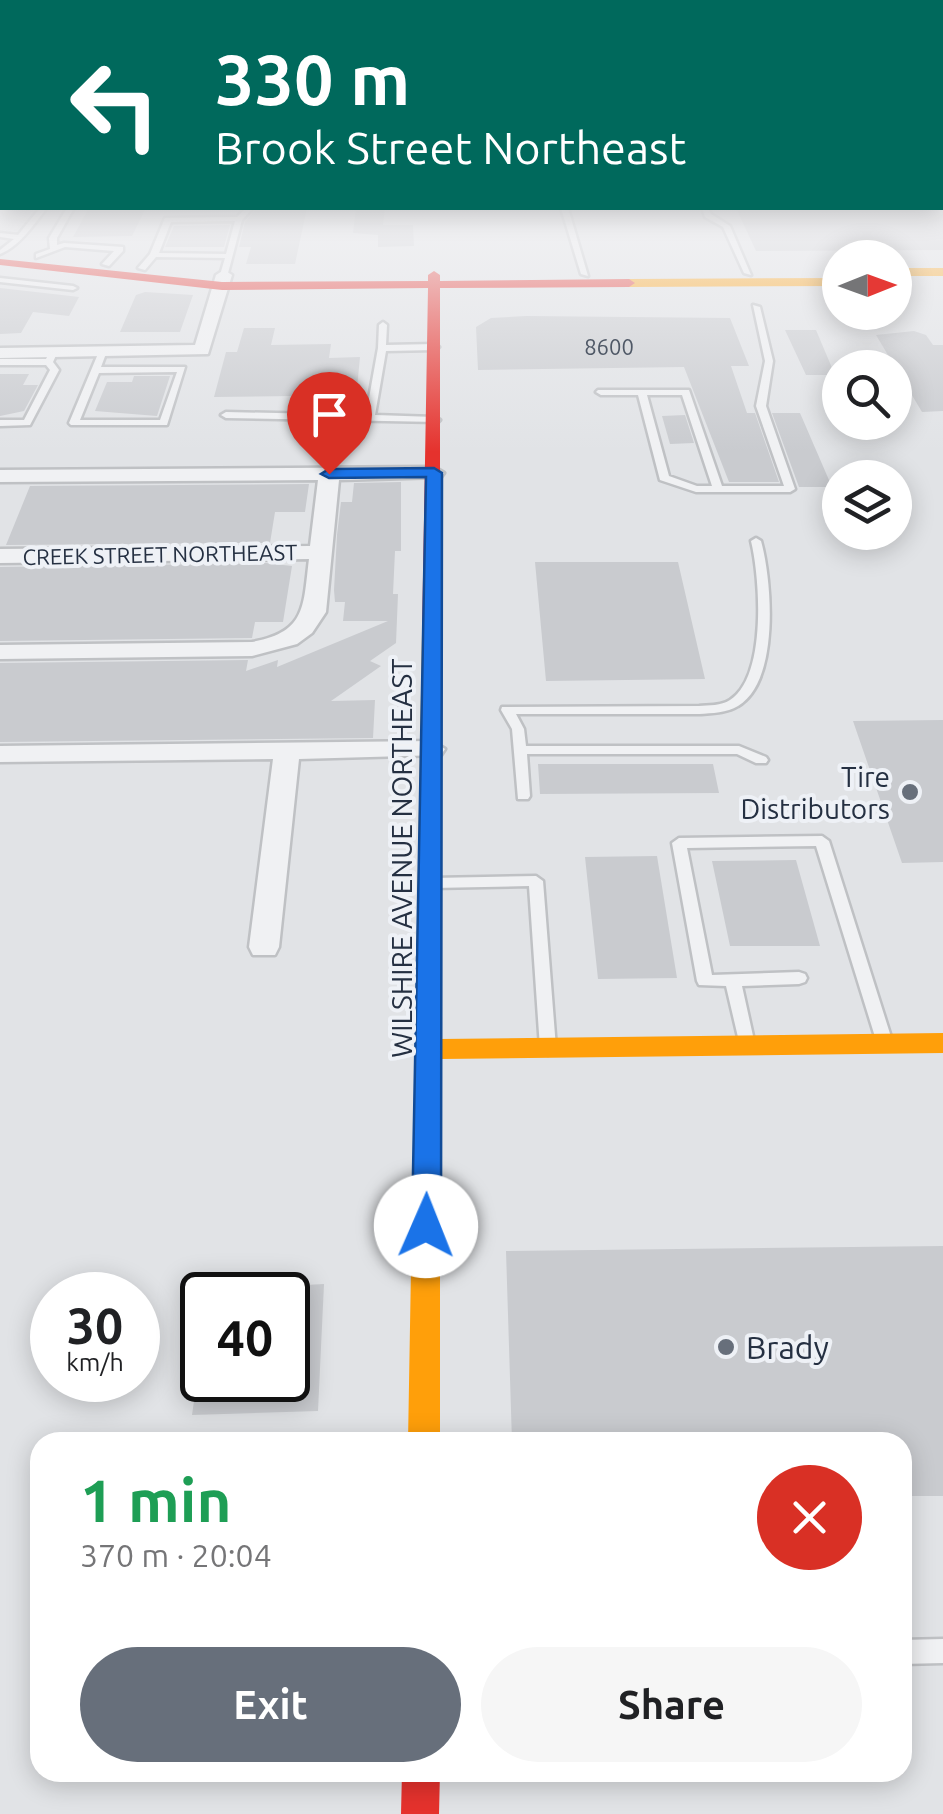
<!DOCTYPE html>
<meta charset="utf-8">
<style>
body{margin:0;font-family:Ubuntu,sans-serif;background:#f6f6f6;color:#202124;height:100vh;display:flex;flex-direction:column;font-size:38px;white-space:nowrap}
*{box-sizing:border-box;margin:0}
p{font-size:32px;color:#757577}
.icon{flex:none;width:55px;height:55px;fill:none;stroke:currentColor;stroke-width:2;stroke-linecap:round;stroke-linejoin:round}
.map{position:relative;flex:1;overflow:hidden}
.sheet{position:absolute;left:30px;top:1432px;width:882px;height:350px;display:flex;flex-direction:column;background:#fff;border-radius:30px;box-shadow:0 5px 25px #0003}
.sheet>*{flex:none}
.top-card{position:absolute;left:0px;top:0px;width:945px;height:210px;box-shadow:0 5px 25px #0003;background:#00695c;color:#fff;overflow:hidden}
.needle{width:65px;rotate:89deg}
.buttons{position:absolute;left:822px;top:240px;display:grid;gap:20px}
.buttons a{display:grid;place-items:center;width:90px;height:90px;border-radius:50%;background:#fff;box-shadow:0 5px 25px #0003;font-size:50px}
.speed{position:absolute;left:30px;top:1272px;display:flex;gap:20px;font-size:50px;font-weight:700;text-align:center}
.speed>*{display:grid;place-content:center;width:130px;height:130px;border-radius:50%;background:#fff;box-shadow:0 5px 25px #0003;line-height:1}
.speed small{font-size:25px;font-weight:400}
.speed .limit{border:5px solid #111;border-radius:15px;background:#fff;color:#111}
.pin{position:absolute;display:grid;place-items:center;width:85px;height:85px;color:#fff;margin:-102px -42px;border-radius:50% 50% 50% 0;rotate:-45deg;box-shadow:0 0 10px #0007}
.pin .icon{rotate:45deg}
.me{position:absolute;width:110px;margin:-55px;rotate:1deg;stroke-linejoin:round;filter:drop-shadow(0 0 8px #0008)}
.turn{display:flex;align-items:center;gap:35px;height:210px;padding:0 50px;font-size:45px}
.turn .icon{width:130px;height:130px;stroke-width:2.5}
.turn b{display:block;font-size:70px;line-height:85px}
.round{display:grid;place-items:center;flex:none;width:105px;height:105px;border-radius:52px;background:#f6f6f6}
.summary{display:flex;align-items:center;justify-content:space-between;height:170px;padding:0 50px}
h1{font-size:60px;font-weight:700;line-height:75px;color:#1e9e55}
.action{display:flex;gap:20px;margin-top:auto;padding:20px 50px}
.action a{flex:1;height:115px;border-radius:60px;background:#676f7b;color:#fff;font-size:40px;font-weight:700;line-height:115px;text-align:center}
.action a+a{background:#f6f6f6;color:#202124}
.map>svg:first-child{display:block}
</style>
<div class="map">
<svg width="943" height="1814" viewBox="0 0 943 1814">
<rect width="100%" height="100%" fill="#e1e3e6"/>
<path fill="#c9cbcf" d="M 89,208 L 146,208 L 132,236 L 73,237 Z
M 257,208 L 307,208 L 295,264 L 246,264 L 251,247 L 239,247 L 245,222 Z
M 356,208 L 385,208 L 383,225 L 413,225 L 414,246 L 378,247 L 378,235 L 353,233 Z
M 736,208 L 943,208 L 943,250 L 756,251 Z
M 230,225 L 224,247 L 165,247 L 174,226 Z
M 0,288 L 62,295 L 79,297 L 69,316 L 33,312 L 21,333 L 0,334 Z
M 145,292 L 193,295 L 180,332 L 120,332 L 136,295 Z
M 526,316 L 730,318 L 749,366 L 731,366 L 747,413 L 755,413 L 779,482 L 729,482 L 684,367 L 478,370 L 476,327 L 491,318 Z
M 244,328 L 275,328 L 271,345 L 331,344 L 329,358 L 360,357 L 357,388 L 297,389 L 296,396 L 214,397 L 226,352 L 237,352 Z
M 785,330 L 816,330 L 835,375 L 806,375 Z
M 914,331 L 926,335 L 933,345 L 943,345 L 943,411 L 922,412 L 876,335 Z
M 0,374 L 29,374 L 23,385 L 38,385 L 24,411 L 0,416 Z
M 134,376 L 170,376 L 157,416 L 95,411 L 107,382 L 132,382 Z
M 772,413 L 800,413 L 832,487 L 799,487 Z
M 685,415 L 694,443 L 670,444 L 662,416 Z
M 401,482 L 401,551 L 395,551 L 393,594 L 398,594 L 396,643 L 370,661 L 381,666 L 331,701 L 375,700 L 373,738 L 0,742 L 0,663 L 248,660 L 246,671 L 278,660 L 277,667 L 388,621 L 343,621 L 345,602 L 335,602 L 334,590 L 337,535 L 341,502 L 352,502 L 354,483 Z
M 309,484 L 305,512 L 275,512 L 270,543 L 6,545 L 30,486 Z
M 535,562 L 678,562 L 705,679 L 546,681 Z
M 266,563 L 292,566 L 283,622 L 255,622 L 252,638 L 0,641 L 0,567 Z
M 943,720 L 943,862 L 902,863 L 853,721 Z
M 538,764 L 713,764 L 719,793 L 540,794 Z
M 657,856 L 677,978 L 598,979 L 585,857 Z
M 796,860 L 820,946 L 730,946 L 712,861 Z
M 943,1246 L 943,1496 L 902,1496 L 902,1442 L 512,1442 L 506,1251 Z
M 324,1284 L 318,1411 L 192,1415 L 197,1380 L 288,1380 L 288,1286 Z"/>
<g fill="none" stroke-linecap="round" stroke-linejoin="round">
<g stroke="#bfc1c4" stroke-width="5">
<path id="lane" d="M 40,208 L 47,208 C 33,225 20,246 0,254 L 0,250 L 14,239 L 0,237 L 0,233 L 18,235 Z
M 67,208 L 74,208 L 57,238 L 57,245 L 64,243 L 123,247 L 123,251 L 109,266 L 102,264 L 114,251 L 65,247 L 36,258 L 36,254 L 50,249 L 49,238 Z
M 246,208 L 253,208 L 242,220 L 227,277 L 220,275 L 225,258 L 156,257 L 145,270 L 138,268 L 150,254 L 165,218 L 237,217 ZM 235,221 L 226,254 L 159,253 L 171,222 Z
M 561,208 L 568,208 L 588,276 L 581,274 Z
M 702,208 L 708,208 L 711,214 L 730,226 L 751,275 L 744,273 L 723,227 L 705,217 Z
M 0,278 L 73,286 L 77,288 L 73,290 L 0,282 Z
M 753,305 L 760,307 L 773,361 L 766,406 L 795,489 L 790,492 L 696,492 L 660,480 L 638,395 L 601,395 L 596,392 L 598,390 L 689,390 L 722,486 L 784,486 L 756,406 L 765,361 ZM 647,395 L 682,395 L 712,486 L 697,486 L 669,476 Z
M 383,322 L 387,325 L 386,345 L 435,344 L 439,347 L 435,350 L 386,351 L 375,415 L 435,417 L 440,420 L 438,422 L 226,418 L 221,415 L 226,412 L 366,415 L 378,348 L 379,325 Z
M 54,348 L 58,351 L 53,362 L 59,370 L 30,425 L 0,426 L 0,420 L 24,420 L 50,370 L 46,365 L 0,365 L 0,359 L 46,359 L 51,349 Z
M 100,349 L 107,351 L 101,367 L 185,367 L 167,425 L 71,425 L 69,423 ZM 177,372 L 160,420 L 80,420 L 99,373 Z
M 756,538 L 761,541 C 772,581 780,681 738,706 C 727,713 712,713 699,714 L 516,714 L 524,729 L 526,746 L 739,746 L 766,757 L 768,760 L 766,763 L 756,763 L 737,754 L 527,754 L 530,796 L 528,799 L 518,799 L 512,729 L 501,710 L 502,707 L 699,706 C 709,705 721,706 730,700 C 767,676 760,578 751,541 Z
M 822,836 L 829,841 L 892,1040 L 890,1045 L 884,1047 L 878,1045 L 876,1040 L 816,846 L 687,848 L 712,975 L 799,972 L 805,974 L 807,978 L 805,982 L 799,984 L 742,986 L 755,1045 L 753,1050 L 747,1052 L 741,1050 L 726,986 L 699,985 L 697,981 L 672,843 L 679,838 Z
M 536,876 L 543,881 L 556,1048 L 554,1053 L 548,1055 L 542,1053 L 540,1048 L 529,886 L 433,888 L 426,883 L 433,878 Z
M 943,1639 L 943,1663 L 902,1664 L 902,1640 Z"/>
</g>
<g stroke="#bfc1c4" stroke-width="5">
<path id="street" d="M 224,270 L 232,275 L 208,354 L 0,358 L 0,348 L 195,345 L 216,275 Z
M 434,467 L 444,473 L 441,477 L 339,480 L 326,612 L 312,633 L 297,644 L 252,656 L 0,659 L 0,645 L 252,642 C 307,632 303,606 309,559 L 0,563 L 0,549 L 310,546 L 318,480 L 0,482 L 0,470 Z
M 432,741 L 445,749 L 441,755 L 299,759 L 279,947 L 275,955 L 253,955 L 249,947 L 273,759 L 0,762 L 0,746 Z"/>
</g>
<use href="#lane" fill="#f0f1f3" fill-rule="evenodd"/>
<use href="#street" fill="#f0f1f3" fill-rule="evenodd"/>
<path fill="#ff9f0a" fill-rule="evenodd" d="M 895,268 L 943,268 L 943,276 L 895,276 Z
M 840,278 L 840,286 L 629,287 L 623,283 L 629,279 Z
M 431,630 L 440,635 L 440,1039 L 943,1033 L 943,1053 L 440,1059 L 440,1442 L 408,1442 L 422,635 Z"/>
<path fill="#e5322d" fill-rule="evenodd" d="M 0,259 L 222,282 L 428,281 L 428,275 L 434,271 L 440,275 L 440,281 L 629,279 L 635,283 L 629,287 L 440,288 L 440,635 L 431,640 L 422,635 L 428,288 L 222,290 L 0,265 Z
M 402,1772 L 440,1772 L 439,1814 L 401,1814 Z"/>
</g>
<linearGradient id="sky" x2="0" y2="1"><stop stop-color="#90b8e0"/><stop offset="0.44" stop-color="#f2f2f4"/><stop offset="1" stop-color="#f2f2f4" stop-opacity="0"/></linearGradient>
<rect width="943" height="452" fill="url(#sky)"/>
<path fill="#1a73e8" stroke="#114b97" stroke-width="2.5" d="M 434,468 L 442,473 L 441,1226 L 436,1235 L 426,1239 L 417,1235 L 412,1226 L 426,477 L 329,478 L 321,474 L 329,469 Z"/>
<g fill="#676f7b" stroke="#eef1f6" stroke-width="4">
<circle cx="910" cy="792" r="10"/>
<circle cx="726" cy="1347" r="10"/>
</g>
<g text-anchor="middle" dominant-baseline="central" stroke-width="8" stroke-linejoin="round" paint-order="stroke">
<g font-size="22" fill="#4f5866">
<text x="609" y="346">8600</text>
</g>
<g font-size="22" fill="#253042" stroke="#eef1f6">
<text transform="translate(160 554) rotate(-1)">CREEK STREET NORTHEAST</text>
</g>
<g font-size="28" fill="#253042" stroke="#eef1f6" text-anchor="end">
<text x="890" y="776">Tire<tspan x="890" dy="32">Distributors</tspan></text>
</g>
<g font-size="28" fill="#253042" stroke="#eef1f6">
<text transform="translate(401 858) rotate(-90)">WILSHIRE AVENUE NORTHEAST</text>
</g>
<g font-size="32" fill="#253042" stroke="#eef1f6" text-anchor="start">
<text x="746" y="1347">Brady</text>
</g>
</g>
</svg>
<div class="buttons">
<a><svg class="needle" viewBox="-14 -14 28 28"><path d="M0-13l5 13h-10z" fill="#e53935"/><path d="M0 13l5-13h-10z" fill="#757577"/></svg></a>
<a><svg class="icon" aria-label="search" viewBox="0 0 24 24"><circle cx="10" cy="10" r="6"/><path d="M15 15l6 6"/></svg></a>
<a><svg class="icon" aria-label="layers" viewBox="0 0 24 24"><path d="M12 4l9 5-9 5-9-5zM3 14l9 5 9-5"/></svg></a>
</div>
<div class="speed"><div>30<small>km/h</small></div><div class="limit">40</div></div>
<div class="pin" style="left:329px;top:474px;background:#d93025"><svg class="icon" aria-label="arrive" viewBox="0 0 24 24"><path d="M6 21V4h12l-3 4 3 4H6"/></svg></div>
<svg class="me" style="left:426px;top:1226px" viewBox="-20 -20 40 40"><circle r="19" fill="#fff"/><path d="M0-13L10 11 0 6-10 11z" fill="#1a73e8"/></svg>
<div class="top-card">
<div class="turn"><svg class="icon" aria-label="left" viewBox="0 0 24 24"><path d="M17 20v-9H6M10 6l-5 5 5 5"/></svg><div><b>330 m</b>Brook Street Northeast</div></div>
</div>
<section class="sheet">
<div class="summary"><div><h1>1 min</h1><p>370 m · 20:04</p></div><a class="round" style="background:#d93025;color:#fff"><svg class="icon" aria-label="close" viewBox="0 0 24 24"><path d="M6 6l12 12M18 6L6 18"/></svg></a></div>
<div class="action"><a>Exit</a><a>Share</a></div>
</section>
</div>
